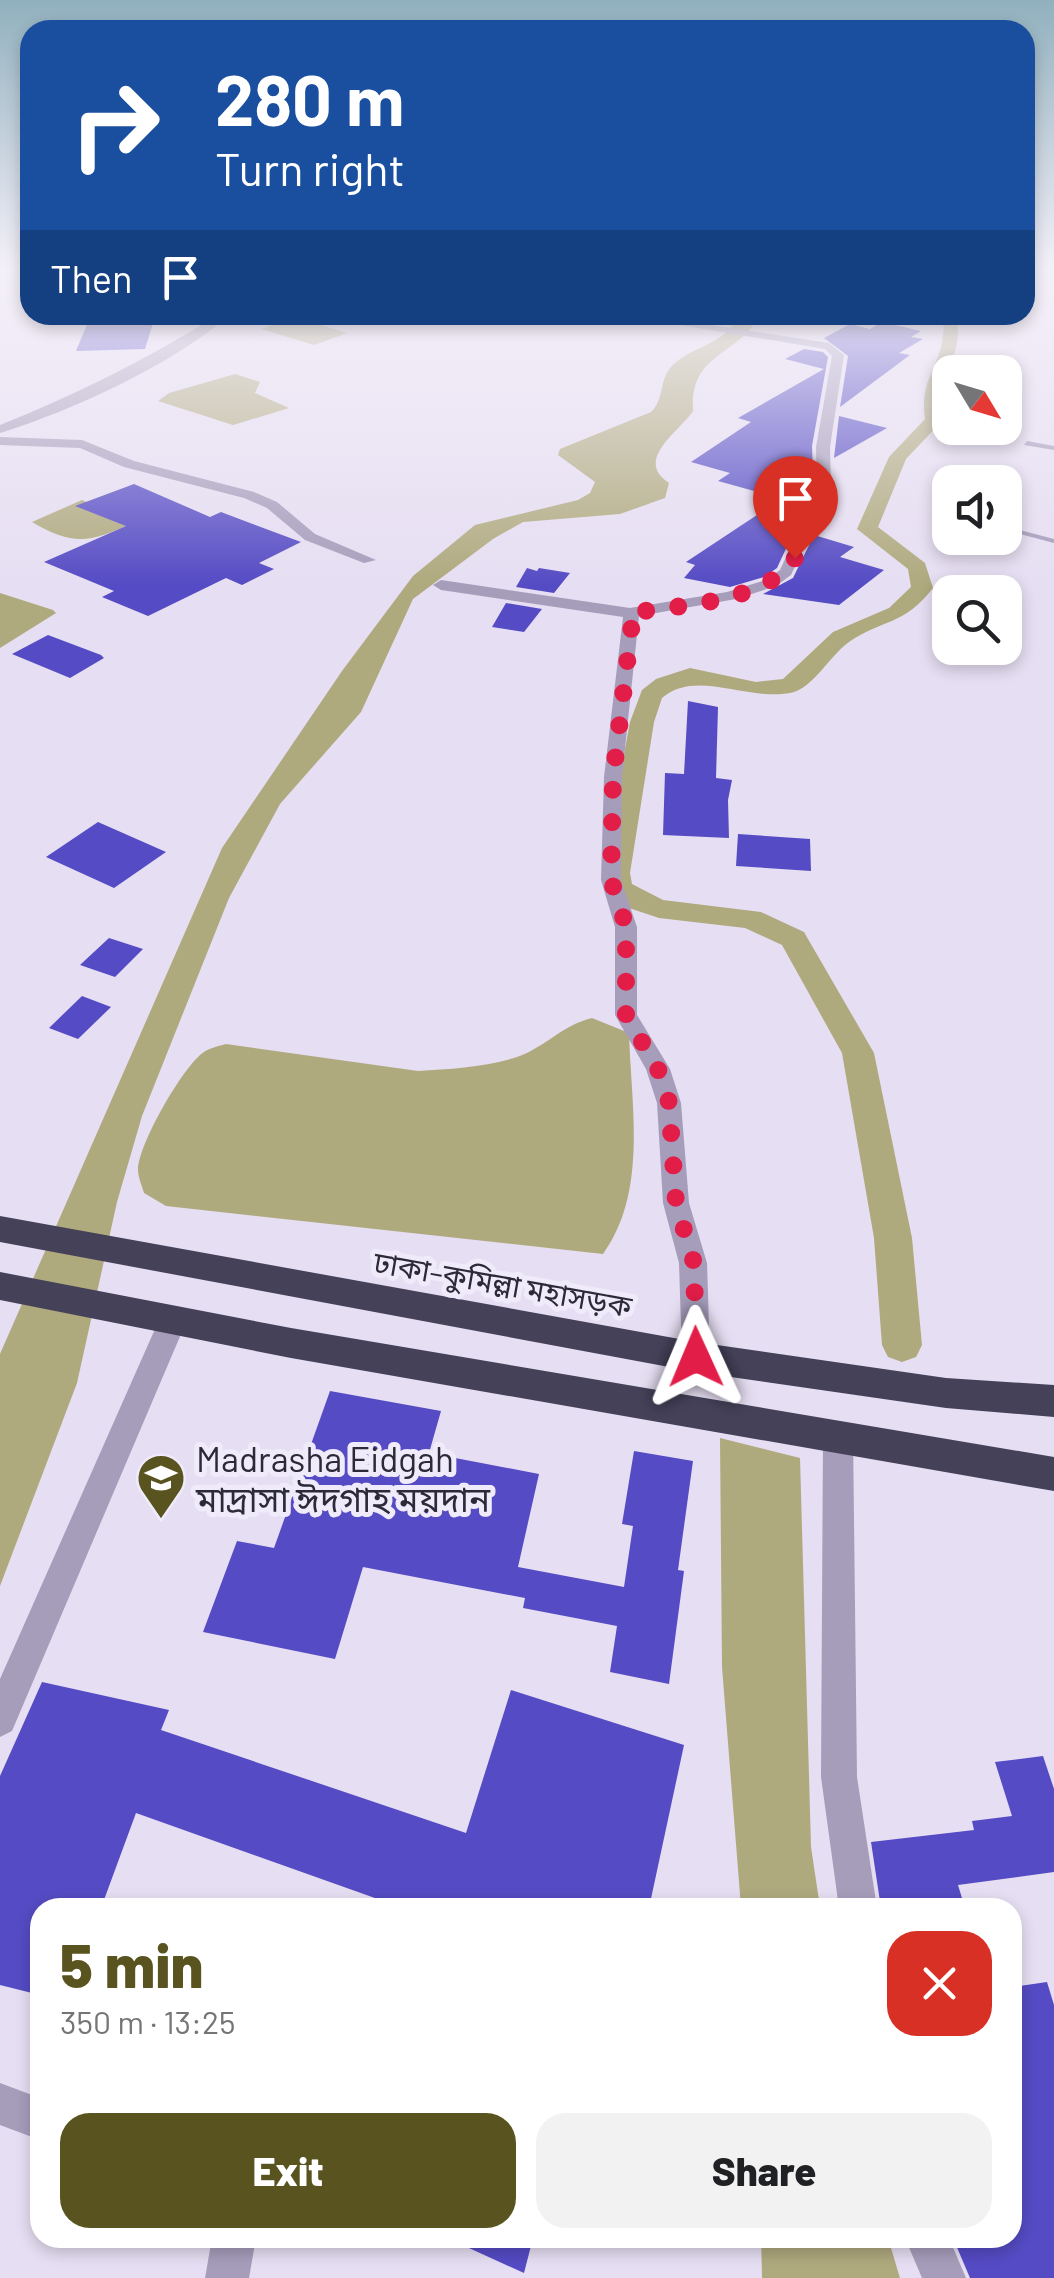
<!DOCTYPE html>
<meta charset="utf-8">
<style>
body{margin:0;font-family:Barlow,"Noto Sans Bengali",sans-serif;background:#f2f2f2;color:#202124;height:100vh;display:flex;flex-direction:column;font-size:38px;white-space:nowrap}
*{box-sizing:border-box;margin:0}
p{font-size:32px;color:#757577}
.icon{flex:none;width:55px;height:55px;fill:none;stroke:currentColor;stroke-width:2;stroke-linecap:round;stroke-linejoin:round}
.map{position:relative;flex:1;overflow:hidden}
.details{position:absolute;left:30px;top:1898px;width:992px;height:350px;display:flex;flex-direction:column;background:#fff;border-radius:30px;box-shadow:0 5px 15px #0003}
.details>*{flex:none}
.top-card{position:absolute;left:20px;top:20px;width:1015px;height:305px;border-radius:30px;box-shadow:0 5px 15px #0003;background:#1a4fa0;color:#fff;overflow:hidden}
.needle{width:65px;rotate:128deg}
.fabs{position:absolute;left:932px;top:355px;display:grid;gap:20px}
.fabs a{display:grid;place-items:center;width:90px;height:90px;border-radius:20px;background:#fff;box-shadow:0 5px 15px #0003;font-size:50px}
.pin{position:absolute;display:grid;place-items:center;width:85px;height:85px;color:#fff;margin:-102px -42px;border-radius:50% 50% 50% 0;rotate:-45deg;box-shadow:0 0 10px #0007}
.pin .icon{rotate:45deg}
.me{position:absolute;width:110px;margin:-55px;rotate:359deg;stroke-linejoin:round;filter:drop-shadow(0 0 8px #0008)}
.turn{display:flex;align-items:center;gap:35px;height:210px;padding:0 30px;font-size:45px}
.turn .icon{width:130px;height:130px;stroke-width:2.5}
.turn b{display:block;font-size:70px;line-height:85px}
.then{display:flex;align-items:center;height:95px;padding:0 30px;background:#0003;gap:20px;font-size:38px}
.round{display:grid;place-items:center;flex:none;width:105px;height:105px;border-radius:30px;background:#f2f2f2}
.summary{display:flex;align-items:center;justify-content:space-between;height:170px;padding:0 30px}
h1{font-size:60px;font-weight:800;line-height:75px;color:#59541f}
.button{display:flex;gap:20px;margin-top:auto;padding:20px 30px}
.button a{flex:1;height:115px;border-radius:30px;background:#59541f;color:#fff;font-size:40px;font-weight:800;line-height:115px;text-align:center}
.button a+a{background:#f2f2f2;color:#202124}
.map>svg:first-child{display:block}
</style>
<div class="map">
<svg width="1054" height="2278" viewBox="0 0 1054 2278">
<rect width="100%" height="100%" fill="#e6def2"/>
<path fill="#afa97e" d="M 740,315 L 760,315 C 735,359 690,352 693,411 C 680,431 633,460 669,483 L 665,498 L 620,514 L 523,522 L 493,539 L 413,599 L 361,712 L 280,804 L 229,898 L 142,1116 L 117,1202 L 77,1383 L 0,1586 L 0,1354 L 222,848 L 342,671 L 413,576 L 475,525 L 578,500 L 590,493 L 595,482 L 558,455 L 560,449 L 651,412 C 664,400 659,382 670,368 C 692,344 722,348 740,315 Z
M 294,317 L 347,333 L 314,345 L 261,329 Z
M 235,374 L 260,382 L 255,393 L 289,408 L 233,425 L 158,401 L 169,393 Z
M 82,500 L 132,521 L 133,523 C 90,542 75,547 32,522 Z
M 0,593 L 53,610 L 56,613 L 0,648 Z
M 592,1018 L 629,1033 C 631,1105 648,1192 603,1254 L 166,1206 L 144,1193 C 142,1186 138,1177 138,1170 C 138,1145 183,1066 204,1052 C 210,1048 219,1046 226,1044 L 418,1071 C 449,1069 484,1067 514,1058 C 542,1050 562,1025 592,1018 Z
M 720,1438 L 800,1458 L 811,1847 L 820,1907 L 741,1907 L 722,1667 Z
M 761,2238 L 888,2238 L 900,2278 L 762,2278 Z"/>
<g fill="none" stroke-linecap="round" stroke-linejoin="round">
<path fill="#afa97e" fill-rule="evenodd" d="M 943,315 L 957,315 C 964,364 934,373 943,420 L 906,459 L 878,527 L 925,563 L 933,588 C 904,626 882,619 849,642 C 830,655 813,689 790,693 C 745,701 696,669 662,698 L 654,722 L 630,873 L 632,884 L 663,900 L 761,912 L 804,932 L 808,939 L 874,1053 L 912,1238 L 922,1345 L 916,1357 L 902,1362 L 888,1357 L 882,1345 L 874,1238 L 842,1053 L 782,945 L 745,928 L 659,918 L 629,908 L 608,894 L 602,873 L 630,722 L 642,690 L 656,679 L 690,668 L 756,682 L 783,679 L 833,632 L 889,608 L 911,587 L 908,569 L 857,529 L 889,457 L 925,419 C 918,373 948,364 943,315 Z"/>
</g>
<path fill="#554bc4" d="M 154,320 L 145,349 L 76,351 L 88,322 Z
M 882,322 L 921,331 L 911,337 L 923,339 L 899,353 L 910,355 L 840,407 L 848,356 L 824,338 L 850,324 L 870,329 Z
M 804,349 L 823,352 L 828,357 L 812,446 L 813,474 L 779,498 L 718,481 L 730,473 L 691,462 L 751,422 L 738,418 L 824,369 L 785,359 Z
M 839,416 L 887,428 L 834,458 Z
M 134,484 L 210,517 L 221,512 L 301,542 L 259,563 L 274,569 L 242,585 L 226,578 L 148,616 L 102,597 L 114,591 L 44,562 L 126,526 L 75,506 Z
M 760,513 L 793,522 L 786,527 L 795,529 L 777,568 L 764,577 L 730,587 L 684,578 L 695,565 L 686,562 Z
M 814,535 L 854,547 L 840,557 L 884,570 L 839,605 L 763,594 L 793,578 Z
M 527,568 L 537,571 L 539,568 L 570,573 L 554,593 L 516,587 Z
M 506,603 L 542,609 L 524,632 L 492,627 Z
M 48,635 L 101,655 L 104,658 L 70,678 L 12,654 Z
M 688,701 L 718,707 L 716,778 L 732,780 L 728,800 L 729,838 L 663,835 L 665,773 L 684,774 Z
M 98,822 L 166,852 L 114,888 L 46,857 Z
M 738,834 L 810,839 L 811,871 L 736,866 Z
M 109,938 L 143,949 L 115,977 L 80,965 Z
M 82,996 L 111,1007 L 78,1039 L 49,1028 Z
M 330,1391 L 441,1411 L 429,1453 L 539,1474 L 518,1567 L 624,1587 L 633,1526 L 622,1524 L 634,1451 L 693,1461 L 678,1570 L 684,1571 L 669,1684 L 610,1672 L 617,1626 L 523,1608 L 525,1598 L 363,1567 L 335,1659 L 203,1632 L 237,1541 L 274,1548 Z
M 42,1682 L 169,1710 L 161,1730 L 466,1833 L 511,1690 L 684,1745 L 649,1908 L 403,1908 L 136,1813 L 101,1908 L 40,1908 L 40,1995 L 0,1985 L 0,1776 Z
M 1043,1756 L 1054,1789 L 1054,1872 L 958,1885 L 965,1908 L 881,1908 L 871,1842 L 974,1830 L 972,1821 L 1012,1816 L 995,1762 Z
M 1047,1982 L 1054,2005 L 1054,2278 L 970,2278 L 953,2238 L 1012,2238 L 1012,1987 Z
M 447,2238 L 533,2238 L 524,2273 Z"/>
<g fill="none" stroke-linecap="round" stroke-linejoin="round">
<path fill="#a69dbb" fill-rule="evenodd" d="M 1027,441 L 1054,446 L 1054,450 L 1024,445 Z
M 1005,526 L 1054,539 L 1054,543 L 1005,530 Z"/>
<path fill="#a69dbb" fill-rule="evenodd" d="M 218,315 L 230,315 C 171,365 74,410 0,433 L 0,425 C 77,394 147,359 218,315 Z
M 620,315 L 646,315 L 829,343 L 844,355 L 830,447 L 831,489 L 791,575 L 776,586 L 736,599 L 639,616 L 622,777 L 621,880 L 637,927 L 637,1015 L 670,1069 L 681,1103 L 689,1203 L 707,1263 L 710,1357 L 706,1366 L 696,1369 L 686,1366 L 682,1357 L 679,1263 L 663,1203 L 657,1103 L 646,1069 L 615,1015 L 615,927 L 601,880 L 604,777 L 623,617 L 441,590 L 433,585 L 441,580 L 630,608 L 727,592 L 766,580 L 780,570 L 817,489 L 816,447 L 832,356 L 825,349 Z
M 0,437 L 82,440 L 134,461 L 254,492 L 277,502 L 315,534 L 376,560 L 364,563 L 305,540 L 267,508 L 244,498 L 124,467 L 80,448 L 0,445 Z
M 173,1308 L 183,1312 L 187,1320 L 12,1731 L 0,1737 L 0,1679 L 159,1320 L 163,1312 Z
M 838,1421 L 849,1424 L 853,1434 L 857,1777 L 877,1908 L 839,1908 L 821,1777 L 823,1434 L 827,1424 Z
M 0,2083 L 40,2098 L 40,2140 L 0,2125 Z
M 212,2238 L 256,2238 L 249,2278 L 205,2278 Z
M 905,2238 L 949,2238 L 966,2278 L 922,2278 Z"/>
<path fill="#444159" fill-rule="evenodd" d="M 0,1216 L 696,1342 L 946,1378 L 1054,1385 L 1054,1417 L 946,1408 L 696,1372 L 0,1242 Z
M 0,1272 L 291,1328 L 1054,1457 L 1054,1491 L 291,1358 L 0,1300 Z"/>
</g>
<linearGradient id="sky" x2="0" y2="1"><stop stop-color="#91b0be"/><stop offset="0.46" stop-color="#f4f0f9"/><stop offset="1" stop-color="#f4f0f9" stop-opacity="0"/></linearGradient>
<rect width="1054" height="585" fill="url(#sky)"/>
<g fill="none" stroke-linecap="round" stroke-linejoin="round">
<path stroke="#e11d48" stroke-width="18" stroke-dasharray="0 32.4" d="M 696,1357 L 694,1263 L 676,1203 L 669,1102 L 658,1069 L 626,1015 L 626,926 L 611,880 L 613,777 L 632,623 L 630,613 C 679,605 766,603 795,558"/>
</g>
<defs>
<g id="school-pin" transform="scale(2.5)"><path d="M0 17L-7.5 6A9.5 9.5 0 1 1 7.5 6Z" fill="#59541f" stroke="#f0ebfa"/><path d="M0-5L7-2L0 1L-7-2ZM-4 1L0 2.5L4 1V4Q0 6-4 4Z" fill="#fff"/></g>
</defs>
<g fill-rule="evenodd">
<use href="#school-pin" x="161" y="1478"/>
</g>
<g text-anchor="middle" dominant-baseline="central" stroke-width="10" stroke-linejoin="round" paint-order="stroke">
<g font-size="30" fill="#2c2a38" stroke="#f0ebfa">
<text transform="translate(503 1283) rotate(10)">ঢাকা–কুমিল্লা মহাসড়ক</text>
</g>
<g font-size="35" fill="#2c2a38" stroke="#f0ebfa" text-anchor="start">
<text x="196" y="1458">Madrasha Eidgah<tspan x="196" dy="40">মাদ্রাসা ঈদগাহ ময়দান</tspan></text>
</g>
</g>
</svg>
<div class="fabs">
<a><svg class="needle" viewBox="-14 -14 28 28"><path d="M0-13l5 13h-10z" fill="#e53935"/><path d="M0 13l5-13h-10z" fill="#757577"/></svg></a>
<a><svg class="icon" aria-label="sound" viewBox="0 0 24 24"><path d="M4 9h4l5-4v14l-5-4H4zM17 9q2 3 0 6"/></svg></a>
<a><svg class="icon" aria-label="search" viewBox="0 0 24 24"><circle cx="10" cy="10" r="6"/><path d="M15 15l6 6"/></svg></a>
</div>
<div class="pin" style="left:795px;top:558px;background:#d93025"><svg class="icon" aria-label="arrive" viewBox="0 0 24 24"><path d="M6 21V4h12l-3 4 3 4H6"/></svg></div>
<svg class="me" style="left:696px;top:1357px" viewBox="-20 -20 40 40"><path d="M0-17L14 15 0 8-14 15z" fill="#e11d48" stroke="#fff" stroke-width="4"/></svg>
<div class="top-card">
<div class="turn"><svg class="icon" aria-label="right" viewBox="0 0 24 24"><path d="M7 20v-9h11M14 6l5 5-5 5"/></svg><div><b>280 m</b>Turn right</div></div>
<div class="then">Then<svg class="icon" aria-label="arrive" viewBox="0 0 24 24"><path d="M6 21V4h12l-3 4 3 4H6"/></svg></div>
</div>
<section class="details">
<div class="summary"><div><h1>5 min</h1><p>350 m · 13:25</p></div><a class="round" style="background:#d93025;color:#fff"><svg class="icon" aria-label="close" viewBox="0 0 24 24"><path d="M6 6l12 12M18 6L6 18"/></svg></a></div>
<div class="button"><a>Exit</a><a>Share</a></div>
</section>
</div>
